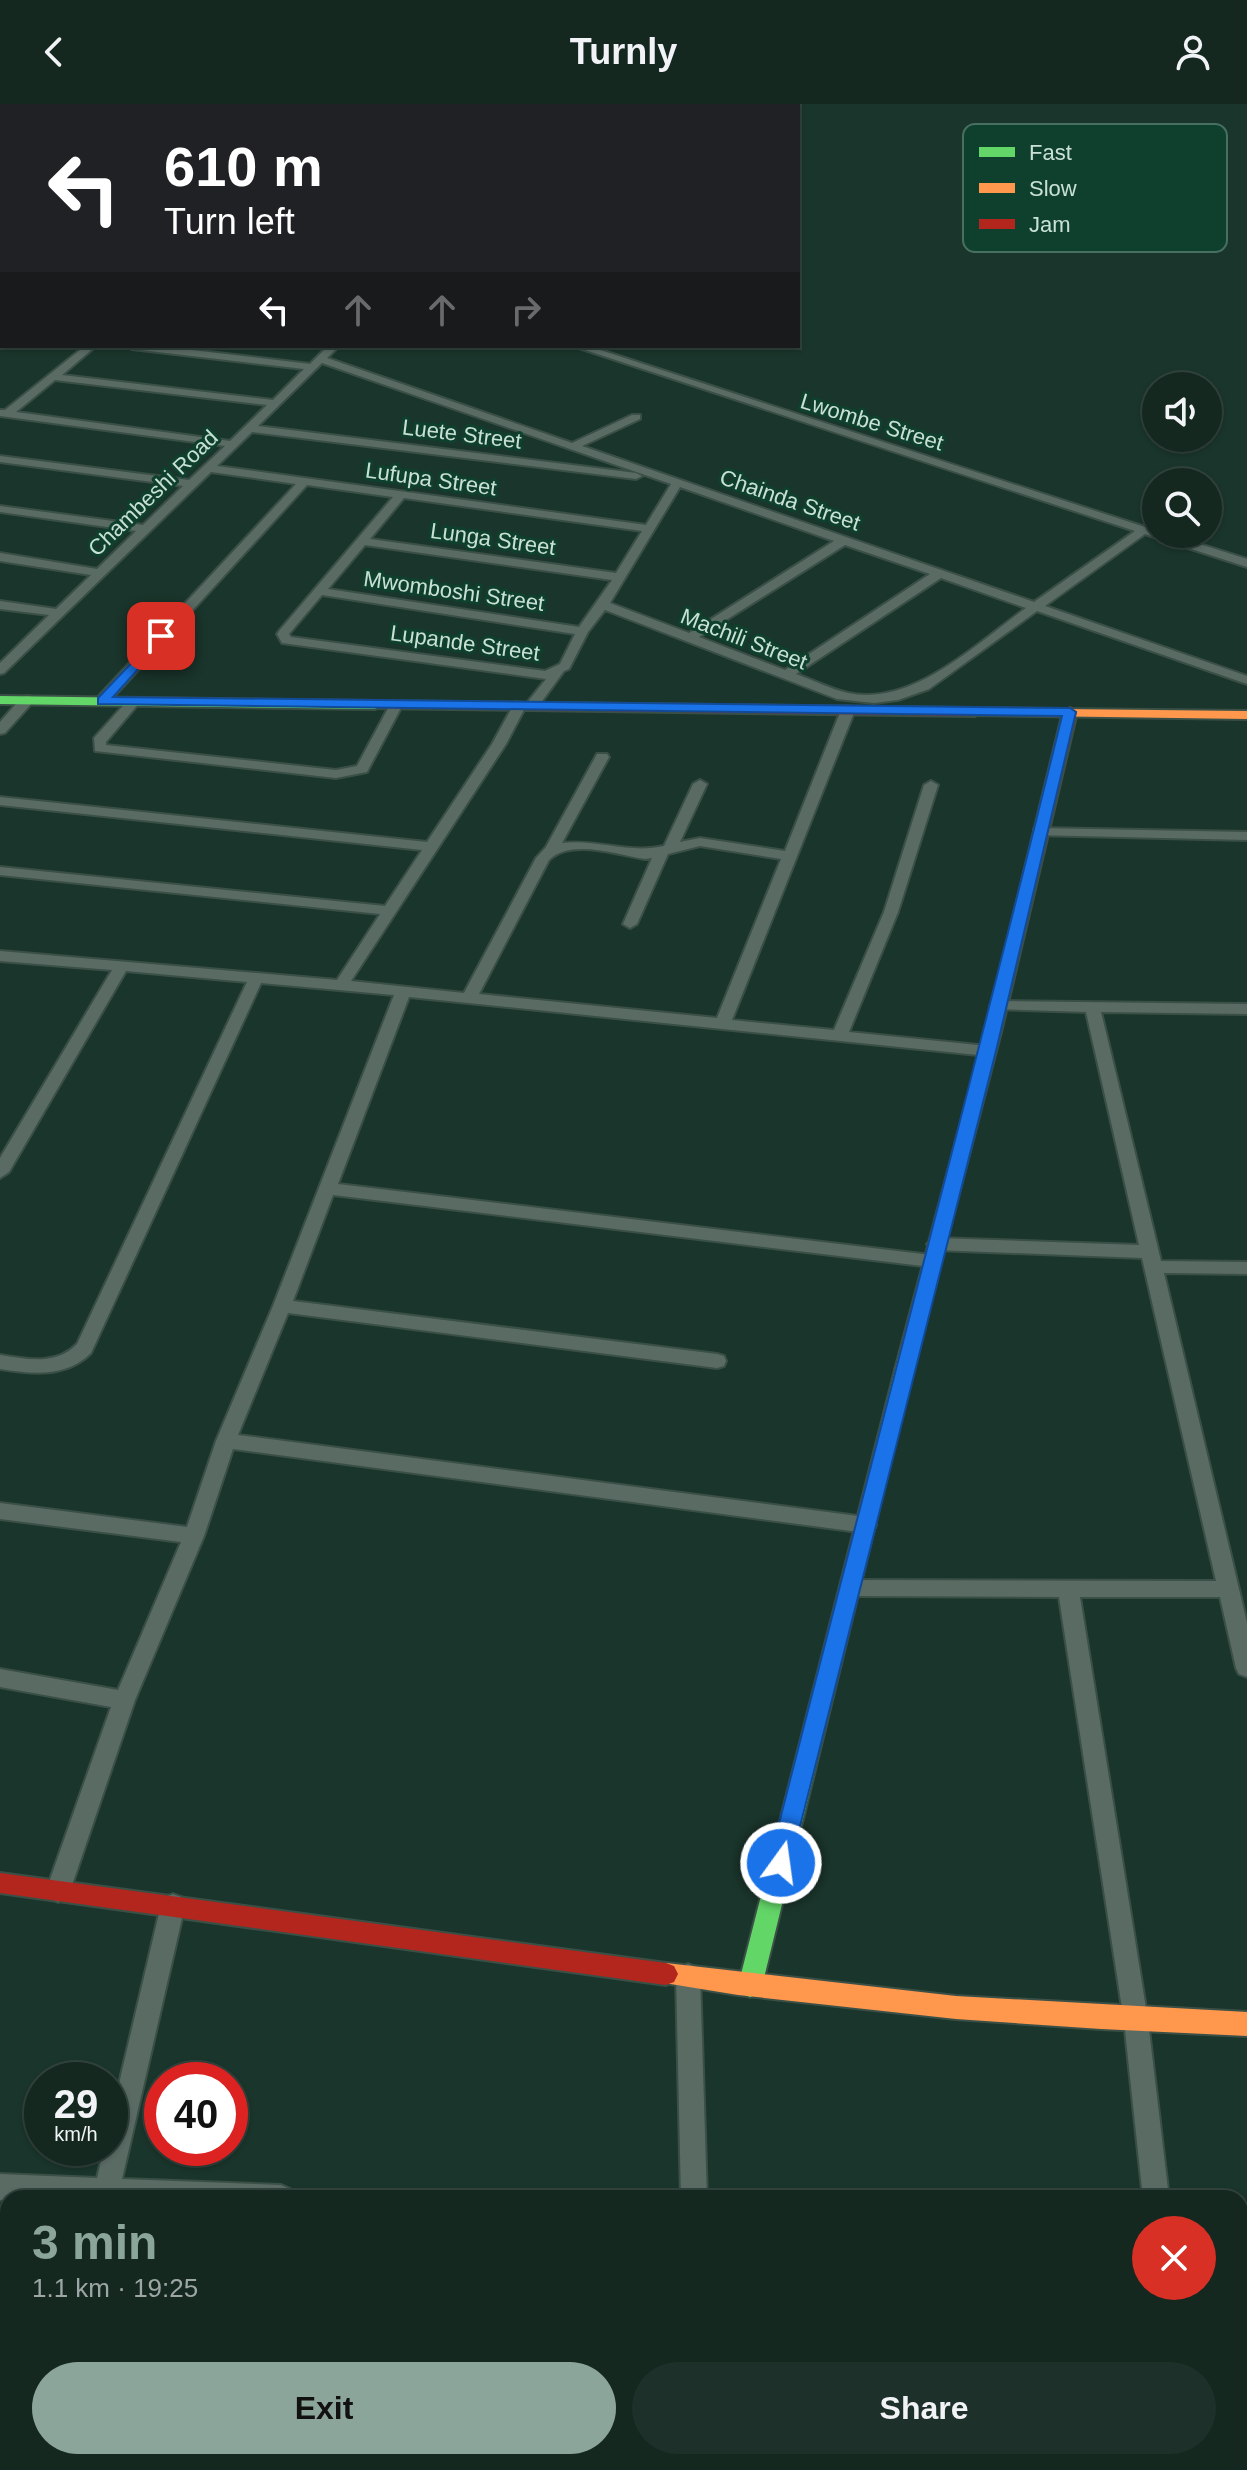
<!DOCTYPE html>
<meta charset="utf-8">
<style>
body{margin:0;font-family:Helvetica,sans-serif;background:#1d3029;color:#f1f3f6;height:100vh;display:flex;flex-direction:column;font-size:30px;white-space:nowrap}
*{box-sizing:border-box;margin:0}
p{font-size:26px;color:#9da6a5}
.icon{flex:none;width:44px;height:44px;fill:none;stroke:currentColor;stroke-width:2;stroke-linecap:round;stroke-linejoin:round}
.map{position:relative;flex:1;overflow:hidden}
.side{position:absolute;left:0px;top:2086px;width:1248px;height:280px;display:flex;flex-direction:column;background:#142820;border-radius:24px 24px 0 0;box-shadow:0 2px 6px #0004,0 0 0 2px #33443e}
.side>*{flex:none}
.hud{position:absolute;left:0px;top:0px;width:800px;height:244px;box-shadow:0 2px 6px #0004,0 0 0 2px #33443e;background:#202124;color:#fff;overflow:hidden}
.fabs{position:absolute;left:1142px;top:268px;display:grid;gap:16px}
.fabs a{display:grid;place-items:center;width:80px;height:80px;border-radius:50%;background:#142820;box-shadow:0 2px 6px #0004,0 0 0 2px #33443e;font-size:40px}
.speed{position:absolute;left:24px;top:1958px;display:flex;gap:16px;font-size:40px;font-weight:700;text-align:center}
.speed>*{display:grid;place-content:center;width:104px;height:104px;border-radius:50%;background:#142820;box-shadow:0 2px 6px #0004,0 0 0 2px #33443e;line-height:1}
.speed small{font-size:20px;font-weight:400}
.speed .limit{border:12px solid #d22;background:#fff;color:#111}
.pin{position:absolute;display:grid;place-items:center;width:68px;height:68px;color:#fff;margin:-34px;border-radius:16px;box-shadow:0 4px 12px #0006}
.me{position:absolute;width:88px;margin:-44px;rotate:14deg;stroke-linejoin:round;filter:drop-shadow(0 0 6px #0008)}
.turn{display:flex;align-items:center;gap:28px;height:168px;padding:0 32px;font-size:36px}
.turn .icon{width:104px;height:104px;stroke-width:2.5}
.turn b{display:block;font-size:56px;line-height:68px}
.lanes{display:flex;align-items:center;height:76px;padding:0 32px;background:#0003;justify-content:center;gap:40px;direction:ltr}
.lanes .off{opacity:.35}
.round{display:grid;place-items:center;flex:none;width:84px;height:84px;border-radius:42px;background:#1d3029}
.overview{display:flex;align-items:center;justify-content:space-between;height:136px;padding:0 32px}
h1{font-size:48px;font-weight:700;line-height:60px;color:#8ca59a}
.cta{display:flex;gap:16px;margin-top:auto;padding:16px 32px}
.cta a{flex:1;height:92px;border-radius:48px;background:#8ca59a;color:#111;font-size:32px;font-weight:700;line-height:92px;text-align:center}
.cta a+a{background:#1d3029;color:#f1f3f6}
header{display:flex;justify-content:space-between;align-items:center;height:104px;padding:0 32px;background:#142820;font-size:36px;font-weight:700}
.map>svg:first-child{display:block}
</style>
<header><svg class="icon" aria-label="back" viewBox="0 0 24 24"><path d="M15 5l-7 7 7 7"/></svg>Turnly<svg class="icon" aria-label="person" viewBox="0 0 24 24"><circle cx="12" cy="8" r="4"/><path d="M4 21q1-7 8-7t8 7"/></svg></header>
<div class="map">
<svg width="1247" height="2366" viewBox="0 0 1247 2366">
<rect width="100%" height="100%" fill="#1a352b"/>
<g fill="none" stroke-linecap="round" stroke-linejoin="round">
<g stroke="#3a4f46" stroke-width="4">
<path id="street" d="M 0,22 L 2,22 L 2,26 L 0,26 Z
M 2,96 L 2,102 L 0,103 L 0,97 Z
M 2,164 L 2,170 L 0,171 L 0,165 Z
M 0,206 L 2,206 L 2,212 L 0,212 Z
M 2,231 L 2,237 L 0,238 L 0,232 Z
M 85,242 L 96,242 L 62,271 L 273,296 L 304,265 L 132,245 L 127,242 L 158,242 L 310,260 L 328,242 L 339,242 L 327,254 L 572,339 L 632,311 L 640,311 L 640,315 L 582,342 L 1034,498 L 1135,427 L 573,242 L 588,242 L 1148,424 L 1156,427 L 1156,430 L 1168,430 L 1247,455 L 1247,463 L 1145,430 L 1045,502 L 1247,572 L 1247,580 L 1037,507 L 929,585 L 898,596 L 874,599 L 837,595 L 605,506 L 588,528 L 569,565 L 564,567 L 537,604 L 526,602 L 506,640 L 351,877 L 464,889 L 536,754 L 546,743 L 597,650 L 607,650 L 609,653 L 562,739 C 597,735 630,750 664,742 L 693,680 L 700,676 L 707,680 L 680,738 L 700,734 L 785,747 L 841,606 L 848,602 L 855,606 L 732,916 L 834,926 L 884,808 L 924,681 L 931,677 L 938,681 L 898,808 L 849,928 L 988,942 L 996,947 L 988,952 L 409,893 L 338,1080 L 931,1151 L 940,1157 L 931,1163 L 333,1091 L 293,1197 L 717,1250 L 724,1252 L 726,1257 L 724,1262 L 717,1264 L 288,1209 L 238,1331 L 866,1413 L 873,1415 L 876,1421 L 873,1427 L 866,1429 L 233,1345 L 204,1432 L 135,1596 L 70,1787 L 66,1794 L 58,1798 L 50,1794 L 46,1787 L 111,1603 L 0,1583 L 0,1565 L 118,1586 L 181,1438 L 0,1415 L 0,1399 L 187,1423 L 216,1337 L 273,1202 L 394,891 L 261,879 L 91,1249 C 66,1274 32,1270 0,1265 L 0,1251 C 27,1255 56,1262 77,1240 L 247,878 L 126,867 L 9,1068 L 0,1074 L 0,1054 L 112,866 L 0,857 L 0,847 L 337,876 L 380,810 L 0,771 L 0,763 L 385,802 L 422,746 L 0,701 L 0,693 L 427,738 L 492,640 L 515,598 L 526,600 L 546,575 L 282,539 L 277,530 L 279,527 L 393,393 L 307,381 L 107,600 L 97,600 L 97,594 L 296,380 L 211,368 L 4,569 L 0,570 L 0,559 L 49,511 L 0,505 L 0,497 L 56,505 L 91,471 L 0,457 L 0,449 L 97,465 L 136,427 L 0,408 L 0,402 L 143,421 L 183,382 L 0,358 L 0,352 L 189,376 L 225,342 L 0,312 L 0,306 L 5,306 ZM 322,259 L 671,380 L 646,421 L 217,362 L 252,328 L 636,375 L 642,372 L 636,369 L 258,322 ZM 55,276 L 267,301 L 230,337 L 16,308 ZM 680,383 L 834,437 L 689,529 L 610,499 ZM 404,394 L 642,427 L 616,469 L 370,435 ZM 365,441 L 612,476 L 579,523 L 328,485 ZM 845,441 L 930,470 L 785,566 L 699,533 ZM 941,474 L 1026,504 C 977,539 913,603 848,589 C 830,585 813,576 796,570 ZM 322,491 L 575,530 L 560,560 L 545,567 L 291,533 L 289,530 ZM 700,742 L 781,755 L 717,914 L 479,890 L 549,756 C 571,734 618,751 645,755 L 652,754 L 623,820 L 630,824 L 637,820 L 668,750 Z
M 27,592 L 32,593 L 32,599 L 5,629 L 0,630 L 0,618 L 22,593 Z
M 134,594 L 140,598 L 106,638 L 106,641 L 336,666 L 357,662 L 392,597 L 403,600 L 367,668 L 336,674 L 95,647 L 94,634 L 129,595 Z
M 1039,724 L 1247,728 L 1247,736 L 1034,731 L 1034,725 Z
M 998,897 L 1247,900 L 1247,910 L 1101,908 L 1161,1157 L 1247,1158 L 1247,1170 L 1164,1169 L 1247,1519 L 1247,1573 L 1239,1570 L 1236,1564 L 1220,1493 L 1080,1493 L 1148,1917 L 1169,2094 L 1143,2094 L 1124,1917 L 1059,1493 L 851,1492 L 844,1490 L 841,1484 L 844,1478 L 851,1476 L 1216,1477 L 1142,1154 L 936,1146 L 927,1140 L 936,1134 L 1139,1141 L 1086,908 L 992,905 L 990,902 Z
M 173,1790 L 181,1793 L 185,1801 L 122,2075 L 281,2081 L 290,2085 L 294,2094 L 0,2096 L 0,2070 L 97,2074 L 104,2044 L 110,2044 L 110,2018 L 161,1801 L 165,1793 Z
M 688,1860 L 696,1863 L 700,1871 L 707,2094 L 681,2094 L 676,1871 L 680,1863 Z
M 43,2358 L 71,2358 L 69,2366 L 41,2366 Z
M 854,2358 L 1130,2358 L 1133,2366 L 857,2366 Z
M 1177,2358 L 1205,2358 L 1206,2366 L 1178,2366 Z"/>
</g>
<g stroke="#3a4f46" stroke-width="4">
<path id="fast" d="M 0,592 L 375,597 L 382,601 L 375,605 L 0,600 Z
M 904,1259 L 911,1261 L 913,1266 L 762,1882 L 758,1890 L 750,1893 L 742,1890 L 738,1882 L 895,1266 L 897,1261 Z"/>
</g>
<g stroke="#3a4f46" stroke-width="4">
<path id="slow" d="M 975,604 L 1247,607 L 1247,615 L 970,611 L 970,605 Z
M 993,923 L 1001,928 L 913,1266 L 911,1271 L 897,1271 L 895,1266 L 985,928 Z
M 666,1859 L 956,1892 L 1247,1908 L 1247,1932 L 1101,1925 L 956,1915 L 738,1891 L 658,1878 L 654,1870 L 658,1862 Z"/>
</g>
<g stroke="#3a4f46" stroke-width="4">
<path id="jam" d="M 375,597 L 975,604 L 982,608 L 975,612 L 370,604 L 368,601 Z
M 1070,604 L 1077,608 L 1001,928 L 993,933 L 985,928 L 1063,608 Z
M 0,1769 L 666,1859 L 674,1862 L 678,1870 L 674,1878 L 666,1881 L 0,1789 Z"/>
</g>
<use href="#street" fill="#5a6b64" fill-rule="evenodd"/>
<use href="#fast" fill="#63d668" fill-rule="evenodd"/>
<use href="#slow" fill="#ff974d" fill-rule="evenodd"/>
<use href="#jam" fill="#b3261e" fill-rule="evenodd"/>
</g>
<path fill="#1a73e8" stroke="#114b97" stroke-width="2" d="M 161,528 L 166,529 L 166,534 L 113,593 L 1070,604 L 1076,608 L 996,947 L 789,1766 L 781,1769 L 772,1766 L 769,1759 C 866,1376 968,995 1062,612 L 98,600 L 98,594 Z"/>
<g text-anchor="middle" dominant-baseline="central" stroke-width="6" stroke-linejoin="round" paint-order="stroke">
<g font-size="22" fill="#c9e1d5" stroke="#0f402e">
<text transform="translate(872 318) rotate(17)">Lwombe Street</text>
<text transform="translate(462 330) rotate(7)">Luete Street</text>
<text transform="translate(431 375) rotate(8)">Lufupa Street</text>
<text transform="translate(153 389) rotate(-44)">Chambeshi Road</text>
<text transform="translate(790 396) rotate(19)">Chainda Street</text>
<text transform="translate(493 435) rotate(8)">Lunga Street</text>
<text transform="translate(454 487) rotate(8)">Mwomboshi Street</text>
<text transform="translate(744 535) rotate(21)">Machili Street</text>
<text transform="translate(465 539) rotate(8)">Lupande Street</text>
</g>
</g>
<rect x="963" y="20" width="264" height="128" rx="12" fill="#0f402e" stroke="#477060" stroke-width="2"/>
<rect x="979" y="43" width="36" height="10" fill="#63d668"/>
<rect x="979" y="79" width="36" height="10" fill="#ff974d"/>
<rect x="979" y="115" width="36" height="10" fill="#b3261e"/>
<g font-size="22" fill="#c9e1d5">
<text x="1029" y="56">Fast</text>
<text x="1029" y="92">Slow</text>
<text x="1029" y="128">Jam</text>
</g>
</svg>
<div class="fabs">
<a><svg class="icon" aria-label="sound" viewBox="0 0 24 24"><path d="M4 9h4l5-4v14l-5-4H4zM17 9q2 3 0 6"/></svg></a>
<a><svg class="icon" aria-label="search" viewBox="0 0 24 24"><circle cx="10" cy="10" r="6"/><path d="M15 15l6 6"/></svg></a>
</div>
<div class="speed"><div>29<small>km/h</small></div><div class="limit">40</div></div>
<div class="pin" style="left:161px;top:532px;background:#d93025"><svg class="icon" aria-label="arrive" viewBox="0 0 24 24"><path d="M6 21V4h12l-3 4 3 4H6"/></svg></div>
<svg class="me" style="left:781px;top:1759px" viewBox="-20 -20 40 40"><circle r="17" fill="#1a73e8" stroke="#fff" stroke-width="3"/><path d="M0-11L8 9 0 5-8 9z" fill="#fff"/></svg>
<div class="hud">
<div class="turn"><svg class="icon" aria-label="left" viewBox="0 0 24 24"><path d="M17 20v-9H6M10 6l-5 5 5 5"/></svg><div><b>610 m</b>Turn left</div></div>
<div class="lanes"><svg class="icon" aria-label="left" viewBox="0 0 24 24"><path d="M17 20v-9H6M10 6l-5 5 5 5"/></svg><svg class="icon off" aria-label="ahead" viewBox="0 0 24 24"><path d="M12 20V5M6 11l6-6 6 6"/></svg><svg class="icon off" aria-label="ahead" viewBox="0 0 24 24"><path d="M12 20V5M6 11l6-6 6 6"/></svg><svg class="icon off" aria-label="right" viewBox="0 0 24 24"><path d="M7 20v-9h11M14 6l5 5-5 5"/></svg></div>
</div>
<section class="side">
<div class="overview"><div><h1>3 min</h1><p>1.1 km · 19:25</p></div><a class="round" style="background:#d93025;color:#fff"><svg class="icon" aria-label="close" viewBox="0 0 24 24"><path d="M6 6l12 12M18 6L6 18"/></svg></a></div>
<div class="cta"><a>Exit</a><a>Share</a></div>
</section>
</div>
